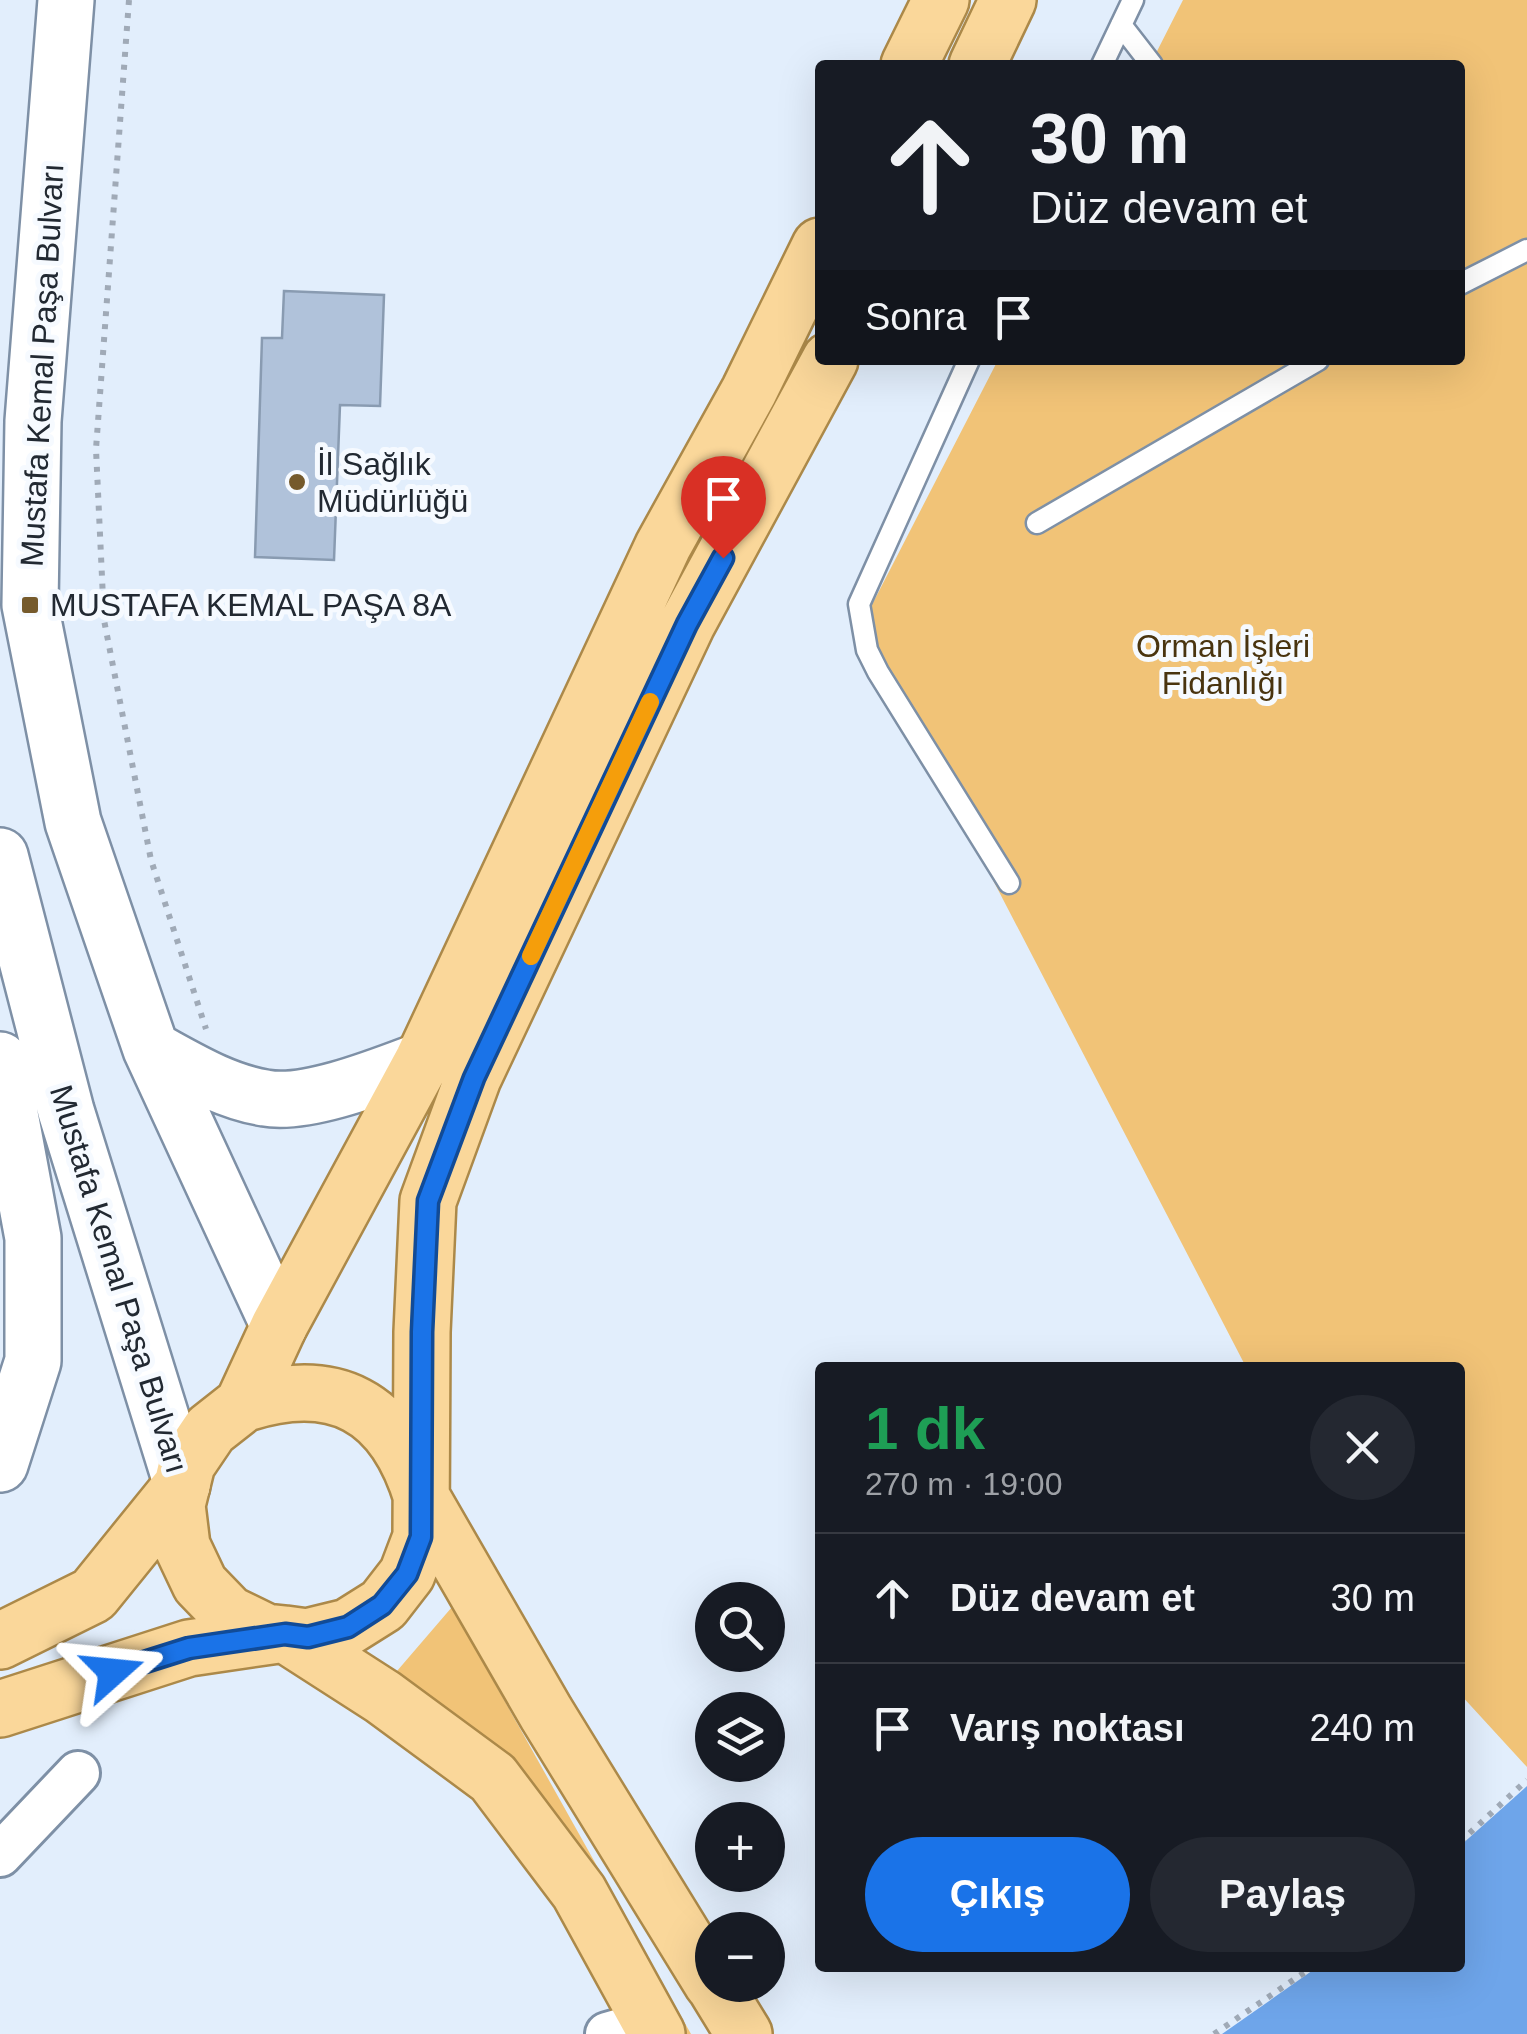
<!DOCTYPE html>
<html lang="tr">
<meta charset="utf-8">
<style>
body{margin:0;font-family:Arial,sans-serif;background:#242831;color:#f1f3f6;height:100vh;display:flex;flex-direction:column;font-size:38px;white-space:nowrap}
*{box-sizing:border-box;margin:0}
p{font-size:32px;color:#9ea1a6}
.icon{flex:none;width:55px;height:55px;fill:none;stroke:currentColor;stroke-width:2;stroke-linecap:round;stroke-linejoin:round}
.map{position:relative;flex:1;overflow:hidden}
.sheet{position:absolute;left:815px;top:1362px;width:650px;height:610px;display:flex;flex-direction:column;background:#171b24;border-radius:10px;box-shadow:0 10px 40px #0002}
.sheet>*{flex:none}
.guide{position:absolute;left:815px;top:60px;width:650px;height:305px;border-radius:10px;box-shadow:0 10px 40px #0002;background:#171b24;color:#f1f3f6;overflow:hidden}
.fabs{position:absolute;left:695px;top:1582px;display:grid;gap:20px}
.fabs a{display:grid;place-items:center;width:90px;height:90px;border-radius:50%;background:#171b24;box-shadow:0 10px 40px #0002;font-size:50px}
.pin{position:absolute;display:grid;place-items:center;width:85px;height:85px;color:#fff;margin:-102px -42px;border-radius:50% 50% 50% 0;rotate:-45deg;box-shadow:0 0 10px #0007}
.pin .icon{rotate:45deg}
.me{position:absolute;width:110px;margin:-55px;rotate:72deg;stroke-linejoin:round;filter:drop-shadow(0 0 8px #0008)}
.turn{display:flex;align-items:center;gap:35px;height:210px;padding:0 50px;font-size:45px}
.turn .icon{width:130px;height:130px;stroke-width:2.5}
.turn b{display:block;font-size:70px;line-height:85px}
.then{display:flex;align-items:center;height:95px;padding:0 50px;background:#0003;gap:20px;font-size:38px}
.round{display:grid;place-items:center;flex:none;width:105px;height:105px;border-radius:52px;background:#242831}
.head{display:flex;align-items:center;justify-content:space-between;height:170px;padding:0 50px}
h1{font-size:60px;font-weight:800;line-height:75px;color:#1e9e55}
.primary-button{display:flex;gap:20px;margin-top:auto;padding:20px 50px}
.primary-button a{flex:1;height:115px;border-radius:60px;background:#1a73e8;color:#fff;font-size:40px;font-weight:800;line-height:115px;text-align:center}
.primary-button a+a{background:#242831;color:#f1f3f6}
ul{padding:0;list-style:none}
li{display:flex;align-items:center;gap:30px;height:130px;padding:0 50px;border-top:2px solid #363941}
li div{flex:1}
li b{display:block;font-size:38px}
li em{font-style:normal}
.map>svg:first-child{display:block}
</style>
<div class="map">
<svg width="1527" height="2034" viewBox="0 0 1527 2034">
<rect width="100%" height="100%" fill="#e2eefc"/>
<path fill="#f1c377" d="M 1183,0 L 1527,0 L 1527,1767 L 1460,1694 L 1460,1368 L 1246,1367 L 861,626 L 998,360 L 1460,360 L 1460,65 L 1150,65 Z
M 452,1607 L 691,2034 L 679,2034 L 391,1678 Z"/>
<path fill="#6ea5ea" d="M 1527,1786 L 1527,2034 L 1222,2034 L 1316,1968 L 1460,1968 L 1460,1846 Z"/>
<path fill="#b0c2da" stroke="#899bb1" stroke-width="2.5" d="M 284,291 L 384,295 L 380,406 L 340,405 L 334,560 L 255,557 L 262,338 L 282,338 Z"/>
<g fill="none" stroke-linecap="round" stroke-linejoin="round">
<g stroke="#7e90a6" stroke-width="25">
<path id="lane" d="M 1121,25 L 1152,65
M 1102,65 L 1133,0
M 1460,284 L 1527,250
M 969,360 L 859,604 L 867,650 L 878,672 L 1009,883
M 1037,523 L 1318,360"/>
</g>
<g stroke="#7e90a6" stroke-width="48">
<path id="street" d="M 0,1855 L 78,1773
M 607,2034 L 649,2022"/>
</g>
<g stroke="#7e90a6" stroke-width="60">
<path id="secondary" d="M 66,0 L 33,421 L 30,605 L 73,822 L 151,1049 L 279,1326
M 0,856 L 66,1111 L 182,1485
M 151,1049 C 188,1069 223,1091 265,1098 C 307,1106 383,1075 423,1060
M 0,1060 L 33,1238 L 33,1361 L 0,1464"/>
</g>
<g stroke="#ac8949" stroke-width="60">
<path id="primary" d="M 909,65 L 941,0
M 977,65 L 1008,0
M 243,1404 C 335,1374 394,1406 422,1498 L 546,1713 L 712,1983
M 0,1641 L 93,1595 L 182,1485
M 0,1709 L 189,1648 L 285,1634 L 307,1637 L 348,1627 L 383,1605 L 407,1574 L 421,1537 L 422,1332 L 428,1201 L 473,1078 L 687,624 L 830,360
M 714,1985 L 744,2034
M 657,2034 L 579,1892 L 493,1778 L 383,1697 L 285,1634 L 266,1632 L 229,1614 L 200,1584 L 182,1546 L 177,1505 L 187,1464 L 210,1430 L 243,1404 L 279,1326 L 423,1060 L 663,546 L 749,391 L 820,246"/>
</g>
<path stroke="#a0aab7" stroke-width="6" stroke-dasharray="5 8" stroke-linecap="butt" d="M 129,0 L 96,449 L 104,620 L 151,860 L 206,1029
M 1460,1842 L 1527,1780
M 1214,2034 L 1311,1968"/>
<use href="#lane" stroke="#fff" stroke-width="20"/>
<use href="#street" stroke="#fff" stroke-width="42"/>
<use href="#secondary" stroke="#fff" stroke-width="55"/>
<use href="#primary" stroke="#fad79a" stroke-width="55"/>
</g>
<g fill="none" stroke-linecap="round" stroke-linejoin="round">
<g stroke="#114b97" stroke-width="25">
<path id="route" d="M 113,1672 L 189,1648 L 285,1634 L 308,1637 L 348,1627 L 382,1605 L 407,1574 L 421,1537 L 422,1332 L 428,1201 L 474,1078 L 687,624 L 723,558"/>
</g>
<use href="#route" stroke="#1a73e8" stroke-width="18"/>
<path stroke="#f59e0b" stroke-width="18" d="M 531,956 L 650,702"/>
</g>
<g fill="#755a2c" stroke="#f6faff" stroke-width="4">
<circle cx="297" cy="482" r="10"/>
<rect x="20" y="595" width="20" height="20" rx="5"/>
</g>
<g text-anchor="middle" dominant-baseline="central" stroke-width="10" stroke-linejoin="round" paint-order="stroke">
<g font-size="32" fill="#222932" stroke="#f6faff">
<text transform="translate(42 365) rotate(-87)">Mustafa Kemal Paşa Bulvarı</text>
<text transform="translate(119 1279) rotate(73)">Mustafa Kemal Paşa Bulvarı</text>
</g>
<g font-size="32" fill="#222932" stroke="#f6faff" text-anchor="start">
<text x="317" y="464">İl Sağlık<tspan x="317" dy="37">Müdürlüğü</tspan></text>
<text x="50" y="605">MUSTAFA KEMAL PAŞA 8A</text>
</g>
<g font-size="32" fill="#49340f" stroke="#f6faff">
<text x="1223" y="646">Orman İşleri<tspan x="1223" dy="37">Fidanlığı</tspan></text>
</g>
</g>
</svg>
<div class="fabs">
<a><svg class="icon" aria-label="search" viewBox="0 0 24 24"><circle cx="10" cy="10" r="6"/><path d="M15 15l6 6"/></svg></a>
<a><svg class="icon" aria-label="layers" viewBox="0 0 24 24"><path d="M12 4l9 5-9 5-9-5zM3 14l9 5 9-5"/></svg></a>
<a>+</a>
<a>−</a>
</div>
<div class="pin" style="left:723px;top:558px;background:#d93025"><svg class="icon" aria-label="arrive" viewBox="0 0 24 24"><path d="M6 21V4h12l-3 4 3 4H6"/></svg></div>
<svg class="me" style="left:113px;top:1672px" viewBox="-20 -20 40 40"><path d="M0-17L14 15 0 8-14 15z" fill="#1a73e8" stroke="#fff" stroke-width="4"/></svg>
<div class="guide">
<div class="turn"><svg class="icon" aria-label="ahead" viewBox="0 0 24 24"><path d="M12 20V5M6 11l6-6 6 6"/></svg><div><b>30 m</b>Düz devam et</div></div>
<div class="then">Sonra<svg class="icon" aria-label="arrive" viewBox="0 0 24 24"><path d="M6 21V4h12l-3 4 3 4H6"/></svg></div>
</div>
<section class="sheet">
<div class="head"><div><h1>1 dk</h1><p>270 m · 19:00</p></div><a class="round"><svg class="icon" aria-label="close" viewBox="0 0 24 24"><path d="M6 6l12 12M18 6L6 18"/></svg></a></div>
<ul>
<li><svg class="icon" aria-label="ahead" viewBox="0 0 24 24"><path d="M12 20V5M6 11l6-6 6 6"/></svg><div><b>Düz devam et</b></div><em>30 m</em></li>
<li><svg class="icon" aria-label="arrive" viewBox="0 0 24 24"><path d="M6 21V4h12l-3 4 3 4H6"/></svg><div><b>Varış noktası</b></div><em>240 m</em></li>
</ul>
<div class="primary-button"><a>Çıkış</a><a>Paylaş</a></div>
</section>
</div>
